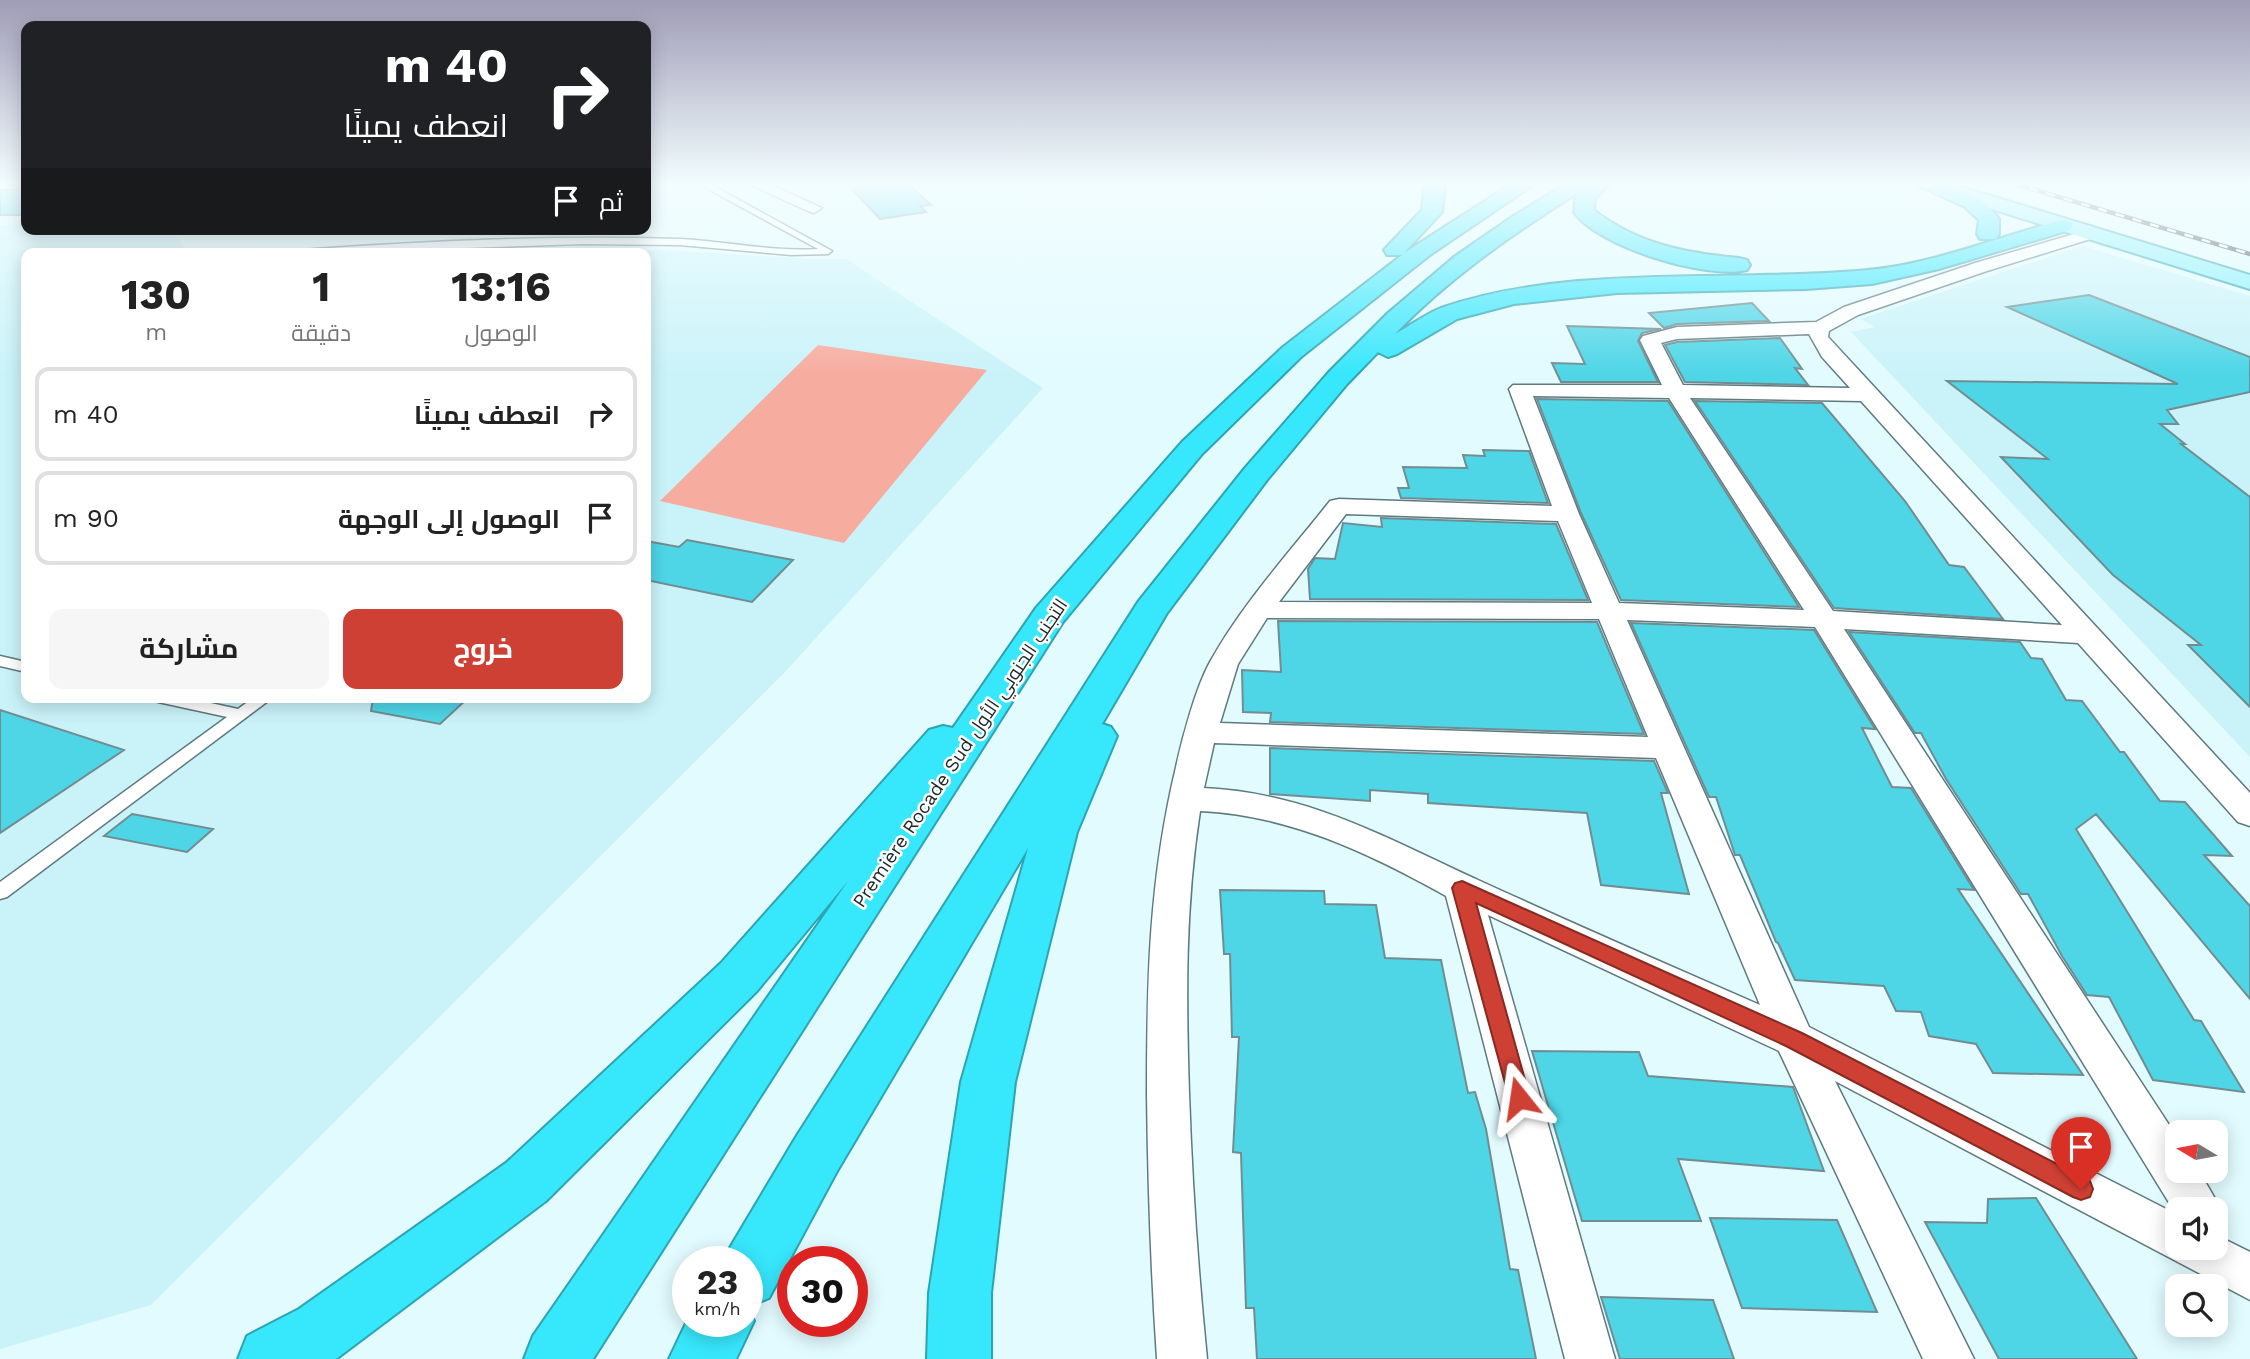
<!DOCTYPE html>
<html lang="ar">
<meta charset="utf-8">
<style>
body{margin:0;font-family:"Work Sans",Cairo,sans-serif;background:#f6f6f6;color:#222;direction:rtl;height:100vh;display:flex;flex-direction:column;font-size:26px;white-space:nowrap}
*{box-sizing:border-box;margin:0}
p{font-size:23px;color:#767676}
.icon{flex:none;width:38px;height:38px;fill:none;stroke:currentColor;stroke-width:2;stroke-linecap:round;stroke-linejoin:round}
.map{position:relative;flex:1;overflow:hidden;direction:ltr}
.details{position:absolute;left:21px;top:248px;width:630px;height:455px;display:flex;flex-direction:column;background:#fff;border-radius:14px;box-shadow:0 4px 18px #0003;direction:rtl}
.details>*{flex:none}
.banner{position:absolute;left:21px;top:21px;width:630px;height:214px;border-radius:14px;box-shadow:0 4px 18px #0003;direction:rtl;background:#202124;color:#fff;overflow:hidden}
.needle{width:46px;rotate:280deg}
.fabs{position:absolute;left:2165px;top:1120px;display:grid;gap:14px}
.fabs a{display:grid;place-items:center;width:63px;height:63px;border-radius:14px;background:#fff;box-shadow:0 4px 18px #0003;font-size:35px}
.speed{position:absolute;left:672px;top:1246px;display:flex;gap:14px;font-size:35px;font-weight:700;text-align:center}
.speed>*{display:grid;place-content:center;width:91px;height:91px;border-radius:50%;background:#fff;box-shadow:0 4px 18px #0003;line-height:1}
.speed small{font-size:18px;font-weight:400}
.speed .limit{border:10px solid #d22;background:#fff;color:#111}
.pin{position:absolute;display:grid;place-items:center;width:60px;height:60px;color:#fff;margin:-72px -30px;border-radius:50% 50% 50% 0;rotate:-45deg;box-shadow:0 0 7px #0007}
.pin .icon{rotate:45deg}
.me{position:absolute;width:77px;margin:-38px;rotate:345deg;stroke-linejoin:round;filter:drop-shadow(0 0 5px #0008)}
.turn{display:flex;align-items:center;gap:24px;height:147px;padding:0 28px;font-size:32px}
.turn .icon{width:91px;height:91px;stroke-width:2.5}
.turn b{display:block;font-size:49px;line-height:60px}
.then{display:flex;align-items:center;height:66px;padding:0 28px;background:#0003;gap:14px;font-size:26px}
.eta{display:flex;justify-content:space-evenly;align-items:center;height:119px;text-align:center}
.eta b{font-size:42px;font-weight:700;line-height:49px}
.button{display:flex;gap:14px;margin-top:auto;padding:14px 28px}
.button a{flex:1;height:80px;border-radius:14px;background:#ce4034;color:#fff;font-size:28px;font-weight:700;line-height:80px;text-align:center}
.button a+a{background:#f6f6f6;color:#222}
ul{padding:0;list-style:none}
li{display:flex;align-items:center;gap:21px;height:94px;margin:0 14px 10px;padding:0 14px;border:4px solid #e0e0e0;border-radius:14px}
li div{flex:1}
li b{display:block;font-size:26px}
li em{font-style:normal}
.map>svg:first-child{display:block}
</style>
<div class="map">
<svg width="2250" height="1359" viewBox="0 0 2250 1359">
<rect width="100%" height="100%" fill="#e2fbff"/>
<path fill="#caf3f9" d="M 26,224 L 26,229 L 170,229 L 189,254 L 26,254 L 26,698 L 646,698 L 646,254 L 362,254 L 662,250 L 809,259 L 846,259 L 1043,388 L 785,672 L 151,1305 L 0,1349 L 0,225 Z
M 2082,246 L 2250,296 L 2250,757 L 1851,332 L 1875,327 L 1860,319 Z"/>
<path fill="#f7aca0" d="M 818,345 L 987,370 L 844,543 L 660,501 Z"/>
<path fill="#4ed6e7" stroke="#718d92" stroke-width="2" d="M 846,183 L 908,183 L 931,205 L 920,206 L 926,212 L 880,219 Z
M 0,190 L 26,190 L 26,215 L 0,215 Z
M 2089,295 L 2250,357 L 2250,392 L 2167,410 L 2178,424 L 2160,424 L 2185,444 L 2181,444 L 2250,497 L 2250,707 L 2188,645 L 2201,645 L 2113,575 L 2001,457 L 2048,459 L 1947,381 L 2178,384 L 2007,307 Z
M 1752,303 L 1769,321 L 1677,324 L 1664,328 L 1649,313 Z
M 1567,326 L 1661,329 L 1642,333 L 1638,341 L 1658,382 L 1561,382 L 1552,363 L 1585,364 Z
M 1780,338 L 1802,369 L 1795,368 L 1808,385 L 1685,382 L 1665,345 L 1677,342 Z
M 1537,399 L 1668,401 L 1799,607 L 1621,600 L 1581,513 Z
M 1695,401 L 1822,403 L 1905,501 L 1949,565 L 1964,567 L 2003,619 L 1834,608 Z
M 1483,450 L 1529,451 L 1548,503 L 1401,498 L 1398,488 L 1409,488 L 1403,467 L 1467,468 L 1463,455 L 1485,456 Z
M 1381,518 L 1556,524 L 1588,600 L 1310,599 L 1308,569 L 1315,558 L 1335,559 L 1343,523 L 1382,527 Z
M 687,540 L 793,560 L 752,602 L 646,580 L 646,541 L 679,547 Z
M 1278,621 L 1597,622 L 1644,734 L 1270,722 L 1271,713 L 1243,712 L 1242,670 L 1281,672 Z
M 1631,623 L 1814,630 L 1875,729 L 1862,728 L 1892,787 L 1911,788 L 1974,890 L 1958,889 L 2083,1075 L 1993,1073 L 1976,1044 L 1929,1036 L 1921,1012 L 1896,1011 L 1884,986 L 1795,980 L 1778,943 L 1776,942 L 1740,855 L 1735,855 L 1716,797 L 1709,797 Z
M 1849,632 L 2020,642 L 2031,658 L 2042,659 L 2066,700 L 2082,701 L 2120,752 L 2124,752 L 2160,801 L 2185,802 L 2232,856 L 2204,855 L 2250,906 L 2250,999 L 2096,814 L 2076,829 L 2194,1020 L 2201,1021 L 2244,1092 L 2153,1080 L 2109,997 L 2087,995 L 2062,956 L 2028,894 L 2021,894 L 1946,779 L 1921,733 L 1915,733 Z
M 373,698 L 468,698 L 440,724 L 371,711 Z
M 0,710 L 124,750 L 0,833 Z
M 1270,748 L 1654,761 L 1668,793 L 1661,793 L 1689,894 L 1601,885 L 1587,813 L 1428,803 L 1428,794 L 1370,790 L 1370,801 L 1270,794 Z
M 132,814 L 213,829 L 187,852 L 104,836 Z
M 1220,890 L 1324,891 L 1325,904 L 1376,905 L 1385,958 L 1441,960 L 1468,1093 L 1475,1092 L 1486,1129 L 1510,1269 L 1518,1270 L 1536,1359 L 1257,1359 L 1254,1308 L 1246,1308 L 1241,1153 L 1233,1152 L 1239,1037 L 1232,1037 L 1230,954 L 1224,954 Z
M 1532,1051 L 1639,1052 L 1648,1076 L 1793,1087 L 1824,1171 L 1678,1159 L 1701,1221 L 1582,1221 Z
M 2036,1198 L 2137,1359 L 1999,1359 L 1925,1222 L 1987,1223 L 1988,1199 Z
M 1710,1218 L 1837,1220 L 1877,1312 L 1742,1308 Z
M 1601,1297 L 1713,1300 L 1734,1359 L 1620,1359 Z"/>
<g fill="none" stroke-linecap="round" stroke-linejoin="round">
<g stroke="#5e7a7f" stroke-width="3">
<path id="service" d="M 697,183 L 708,183 L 832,251 L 828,254 L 791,255 L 679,245 L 582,244 L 285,254 L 289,251 C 419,241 549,235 679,239 C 725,241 771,252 818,249 Z
M 0,656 L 26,662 L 26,672 L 0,666 Z
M 156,698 L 188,698 L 238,709 L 253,698 L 272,698 L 7,897 L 0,899 L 0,882 L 227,717 L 158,702 Z"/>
</g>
<g stroke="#5e7a7f" stroke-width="3">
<path id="minor" d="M 746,183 L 767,183 L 822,208 L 814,213 L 808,211 Z
M 2091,229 L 2099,234 L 2097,237 L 1987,271 L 1858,315 L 1829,331 L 1828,337 L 2250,793 L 2250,826 L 2238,822 L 2078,643 L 1844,629 L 2177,1137 L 2177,1171 L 2199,1171 L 2221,1209 L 2216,1221 L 2216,1209 L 2177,1209 L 2177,1248 L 2216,1248 L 2216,1235 L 2250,1252 L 2250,1300 L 1835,1081 L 1974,1359 L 1923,1359 L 1779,1051 L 1488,915 L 1615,1359 L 1565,1359 L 1446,896 C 1369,853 1289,815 1200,811 C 1185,908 1186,996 1189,1093 C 1192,1182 1198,1270 1207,1359 L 1157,1359 C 1151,1270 1148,1183 1147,1094 C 1147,980 1149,880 1176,767 C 1182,739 1196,687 1210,662 C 1242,604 1289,553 1330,501 L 1339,499 L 1552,506 L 1509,389 L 1513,385 L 1662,385 L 1640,340 L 1643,336 L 1677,327 L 1816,322 L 1844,307 L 1975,263 ZM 1809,334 L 1822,357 L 1850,388 L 1683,385 L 1661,343 L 1677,339 ZM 1533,396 L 1669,398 L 1804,610 L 1619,603 L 1579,514 ZM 1690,398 L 1861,401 L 2062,625 L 1833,611 ZM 1346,514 L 1558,521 L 1592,603 L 1279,602 ZM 1267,618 L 1599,619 L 1648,737 L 1220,723 L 1238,664 ZM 1627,620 L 1815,627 L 2176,1214 L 1809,1027 ZM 1214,743 L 1656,758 L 1760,1005 C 1666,964 1572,923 1478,880 C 1386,838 1309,793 1204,788 Z"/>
</g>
<g stroke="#2ea4b2" stroke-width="4">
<path id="primary" d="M 1918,183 L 1949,183 L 2250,275 L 2250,289 L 1920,187 Z"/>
</g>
<g stroke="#2ea4b2" stroke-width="4">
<path id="motorway" d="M 1425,183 L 1445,183 L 1442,212 L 1404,253 L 1513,183 L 1536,183 L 1430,255 L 1301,357 L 1202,454 L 1063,622 L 593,1359 L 524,1359 L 533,1336 L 848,881 L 757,991 L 546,1201 L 336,1359 L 238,1359 L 247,1336 L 299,1309 L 506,1163 L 721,963 L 929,730 L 943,726 L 953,728 L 1036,608 L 1182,442 L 1283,347 L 1402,255 L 1387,255 L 1384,250 L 1422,210 Z
M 1567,183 L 1611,183 L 1595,198 L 1594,210 C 1637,244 1686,253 1739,258 L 1747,260 L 1750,265 L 1747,270 C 1707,280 1598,247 1574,212 L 1576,194 C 1511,235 1448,279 1395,334 C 1410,326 1425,314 1441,308 C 1570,263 1732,283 1868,270 C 1934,264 1999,236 2063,220 L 2070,222 L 2073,226 L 2070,230 L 1939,269 L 1872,284 L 1806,289 L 1617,293 L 1514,304 L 1457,319 L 1397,354 L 1388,357 L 1378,352 L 1347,384 L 1267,480 L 1167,613 L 1102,724 L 1111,727 L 1117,736 L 1077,832 L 1015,1082 L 991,1293 L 991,1359 L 927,1359 L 929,1293 L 961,1082 L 1028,848 L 836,1173 L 769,1298 L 748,1307 L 754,1321 L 736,1359 L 669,1359 L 688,1319 L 747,1321 L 747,1262 L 723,1262 L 725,1256 L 796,1137 L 1138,602 L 1245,468 L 1329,372 L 1388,313 L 1454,257 L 1512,217 Z
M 1932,184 C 1956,182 1985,199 1999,219 L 1999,234 L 1996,239 L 1980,239 L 1977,234 L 1979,220 L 1965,207 L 1932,192 L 1929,188 Z"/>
</g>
<use href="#service" fill="#fff" fill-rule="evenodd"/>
<use href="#minor" fill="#fff" fill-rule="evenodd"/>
<use href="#primary" fill="#87f1fd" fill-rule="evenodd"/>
<use href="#motorway" fill="#37e7fc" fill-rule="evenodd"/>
<g stroke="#394749" stroke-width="4.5">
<path id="rail" d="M 2012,183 L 2250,254"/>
</g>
<use href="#rail" stroke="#fff" stroke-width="2.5" stroke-dasharray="9" stroke-linecap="butt"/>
</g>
<linearGradient id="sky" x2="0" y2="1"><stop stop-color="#a09cb6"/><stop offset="0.49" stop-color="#f2fdff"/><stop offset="1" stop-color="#f2fdff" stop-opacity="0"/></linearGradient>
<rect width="2250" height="374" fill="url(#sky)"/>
<path fill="#ce4034" stroke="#862a22" stroke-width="2" d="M 1462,881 L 1802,1033 L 2090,1181 L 2093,1189 L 2090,1197 L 2081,1200 L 2073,1197 L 1786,1046 L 1476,903 L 1530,1098 L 1527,1105 L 1519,1107 L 1511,1105 L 1452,888 L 1455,883 Z"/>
<g text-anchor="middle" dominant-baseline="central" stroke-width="5" stroke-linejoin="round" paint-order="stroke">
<g font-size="19" fill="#1c2829" stroke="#fff">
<text transform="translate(960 753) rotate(-56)">Première Rocade Sud التجنب الجنوبي الأول</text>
</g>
</g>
</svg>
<div class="fabs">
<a><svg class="needle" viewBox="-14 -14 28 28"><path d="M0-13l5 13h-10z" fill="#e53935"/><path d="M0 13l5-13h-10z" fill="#767676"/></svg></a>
<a><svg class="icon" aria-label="sound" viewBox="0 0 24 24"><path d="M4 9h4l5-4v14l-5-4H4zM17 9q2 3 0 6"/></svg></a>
<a><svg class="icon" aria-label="search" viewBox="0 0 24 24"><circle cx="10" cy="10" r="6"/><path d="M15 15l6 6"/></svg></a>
</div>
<div class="speed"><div>23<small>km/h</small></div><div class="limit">30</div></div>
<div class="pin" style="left:2081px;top:1189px;background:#d93025"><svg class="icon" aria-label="arrive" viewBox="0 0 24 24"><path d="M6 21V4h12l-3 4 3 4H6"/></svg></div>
<svg class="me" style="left:1519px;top:1098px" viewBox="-20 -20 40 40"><path d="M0-17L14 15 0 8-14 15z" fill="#ce4034" stroke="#fff" stroke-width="4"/></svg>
<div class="banner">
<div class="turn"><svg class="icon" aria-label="right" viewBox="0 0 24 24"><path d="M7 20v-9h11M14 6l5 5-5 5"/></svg><div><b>40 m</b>انعطف يمينًا</div></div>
<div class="then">ثم<svg class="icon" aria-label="arrive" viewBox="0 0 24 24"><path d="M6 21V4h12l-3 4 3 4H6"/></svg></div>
</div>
<section class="details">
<div class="eta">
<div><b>13:16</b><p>الوصول</p></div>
<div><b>1</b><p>دقيقة</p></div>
<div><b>130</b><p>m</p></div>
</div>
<ul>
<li><svg class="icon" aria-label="right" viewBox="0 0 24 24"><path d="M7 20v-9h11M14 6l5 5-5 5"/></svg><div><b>انعطف يمينًا</b></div><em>40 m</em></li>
<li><svg class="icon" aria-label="arrive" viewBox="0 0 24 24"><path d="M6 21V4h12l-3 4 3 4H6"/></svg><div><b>الوصول إلى الوجهة</b></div><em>90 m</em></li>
</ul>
<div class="button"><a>خروج</a><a>مشاركة</a></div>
</section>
</div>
